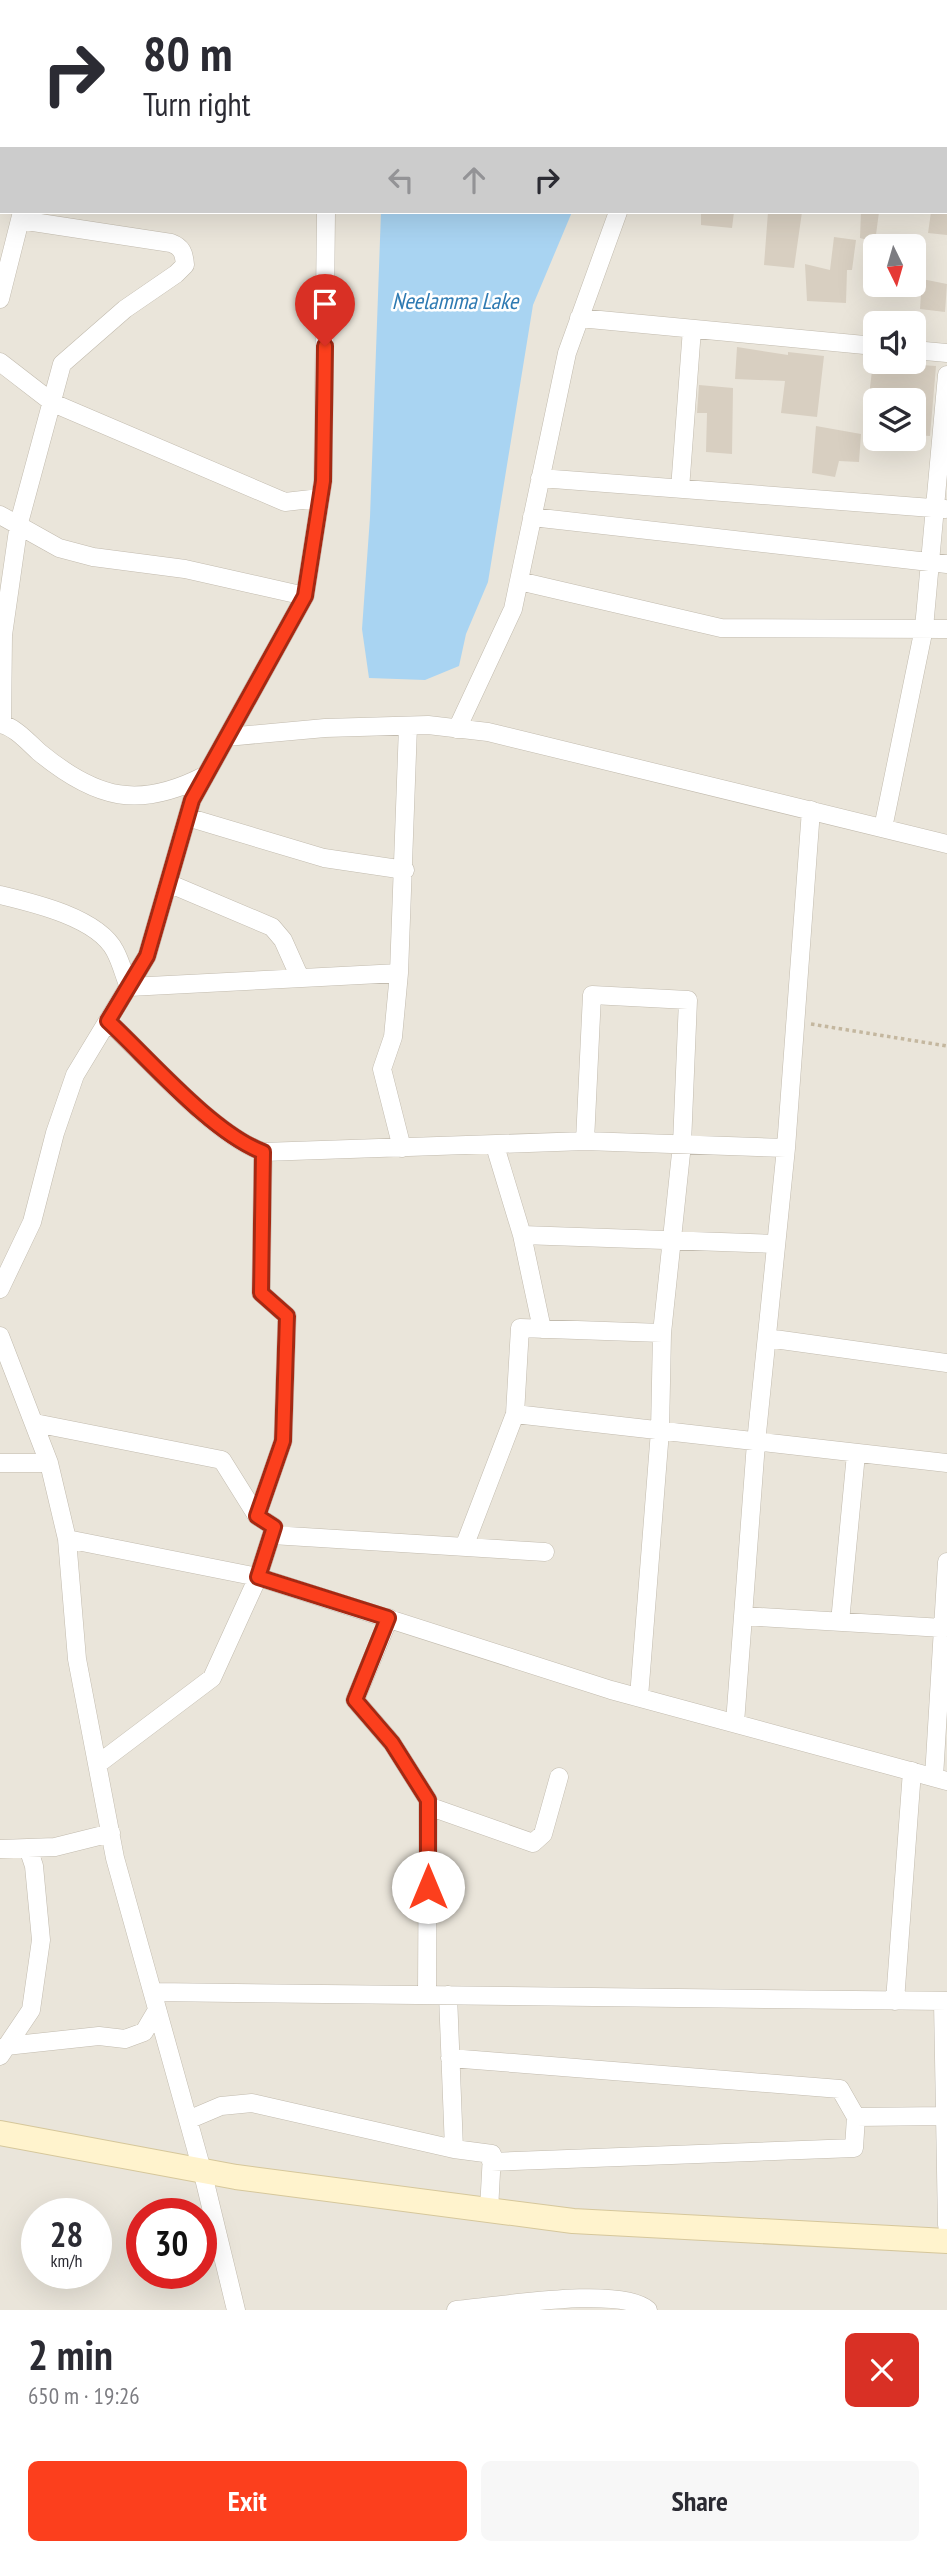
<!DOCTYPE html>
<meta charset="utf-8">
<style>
body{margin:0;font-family:"PT Sans Narrow",sans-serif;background:#f7f7f7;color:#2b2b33;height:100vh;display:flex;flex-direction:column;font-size:26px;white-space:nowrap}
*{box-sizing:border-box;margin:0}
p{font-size:23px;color:#7c7c81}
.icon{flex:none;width:38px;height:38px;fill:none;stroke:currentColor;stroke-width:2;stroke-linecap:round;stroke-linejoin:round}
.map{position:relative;height:2310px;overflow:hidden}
.panel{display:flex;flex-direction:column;background:#fff;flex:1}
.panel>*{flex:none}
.hud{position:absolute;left:0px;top:0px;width:948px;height:214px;box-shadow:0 7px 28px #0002;background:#fff;color:#2b2b33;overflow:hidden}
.needle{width:46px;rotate:175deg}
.buttons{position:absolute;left:863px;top:234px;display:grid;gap:14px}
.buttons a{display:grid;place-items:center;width:63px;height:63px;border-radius:10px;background:#fff;box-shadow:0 7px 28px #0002;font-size:35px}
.speed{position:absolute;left:21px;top:2198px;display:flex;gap:14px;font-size:35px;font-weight:700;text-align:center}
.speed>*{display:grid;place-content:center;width:91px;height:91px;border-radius:50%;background:#fff;box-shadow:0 7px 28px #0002;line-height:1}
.speed small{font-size:18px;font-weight:400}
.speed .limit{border:10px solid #d22;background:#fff;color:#111}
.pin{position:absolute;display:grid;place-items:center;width:60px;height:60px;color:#fff;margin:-72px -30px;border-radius:50% 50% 50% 0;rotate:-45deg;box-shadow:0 0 7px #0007}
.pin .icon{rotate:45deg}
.me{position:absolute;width:77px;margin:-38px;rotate:0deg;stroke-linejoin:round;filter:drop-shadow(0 0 5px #0008)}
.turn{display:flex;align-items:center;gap:24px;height:147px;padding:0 28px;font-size:32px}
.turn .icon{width:91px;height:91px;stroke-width:2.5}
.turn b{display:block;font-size:49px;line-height:60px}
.lanes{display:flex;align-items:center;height:66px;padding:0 28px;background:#0003;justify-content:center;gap:35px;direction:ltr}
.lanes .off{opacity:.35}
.round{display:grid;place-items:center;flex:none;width:74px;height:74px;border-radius:10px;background:#f7f7f7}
.overview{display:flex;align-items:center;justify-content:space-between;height:119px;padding:0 28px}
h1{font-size:42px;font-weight:700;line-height:52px}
.primary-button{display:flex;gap:14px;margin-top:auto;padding:14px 28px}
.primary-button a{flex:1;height:80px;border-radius:10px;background:#fc3f1d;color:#fff;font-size:28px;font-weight:700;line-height:80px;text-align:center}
.primary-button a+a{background:#f7f7f7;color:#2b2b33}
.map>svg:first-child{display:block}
</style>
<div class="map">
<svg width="947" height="2310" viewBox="0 0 947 2310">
<rect width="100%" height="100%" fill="#f6f3ec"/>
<path fill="#eae5da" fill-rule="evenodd" d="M 0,0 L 947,0 L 947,2310 L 0,2310 ZM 2,2 L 947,2 L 947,212 L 2,212 ZM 875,247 L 914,247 L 914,285 L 875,285 ZM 875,324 L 914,324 L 914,362 L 875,362 ZM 875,401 L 914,401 L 914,439 L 875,439 ZM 37,2214 L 96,2214 L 96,2273 L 37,2273 ZM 142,2214 L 201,2214 L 201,2273 L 142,2273 Z"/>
<path fill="#a9d4f2" d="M 401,0 L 780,0 L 400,2 Z
M 381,212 L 572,212 L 533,305 L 488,582 L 466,634 L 459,666 L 425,680 L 369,678 L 362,629 L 370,517 Z"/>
<path fill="#d8cfc1" d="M 701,212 L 734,212 L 732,228 L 701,225 Z
M 768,212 L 802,212 L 794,268 L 764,265 Z
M 861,212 L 879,212 L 875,242 L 860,238 Z
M 931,212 L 947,212 L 947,235 L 928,233 Z
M 834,237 L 856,240 L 852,270 L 847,270 L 846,303 L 807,301 L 805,264 L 830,270 Z
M 922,279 L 947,284 L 945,312 L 920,309 Z
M 737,347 L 788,355 L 788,352 L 824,356 L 817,417 L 781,413 L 785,381 L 735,379 Z
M 873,362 L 936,366 L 930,436 L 914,435 L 914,400 L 869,396 Z
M 699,385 L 733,388 L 732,454 L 706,452 L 707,413 L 697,413 Z
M 816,426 L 861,434 L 859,462 L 839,461 L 835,477 L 812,473 Z"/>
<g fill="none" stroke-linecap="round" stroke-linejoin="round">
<g stroke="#c2bbae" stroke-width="19">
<path id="street" d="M 337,2 L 337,0
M 870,2 L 873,0
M 0,101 L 2,104
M 0,299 L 22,212
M 579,318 L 875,346
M 914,350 L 947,353
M 0,362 L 53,403 L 285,502 L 320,498
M 540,478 L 945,509
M 680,489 L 692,329
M 0,515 L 59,548 L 93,557 L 185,569 L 305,596
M 532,517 L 947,564
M 519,581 L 721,628 L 947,629
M 0,724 C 14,726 28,742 39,752 C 96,799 139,810 206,775
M 2,724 L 3,635 L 19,523 L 62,364 L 125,309 L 176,274 L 185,265 C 184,253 182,247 171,243 L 20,220
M 457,729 L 513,609 L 567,353 L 618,212
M 227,737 L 325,728 L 428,725 L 488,732 L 947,844
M 187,817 L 324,858 L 405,870
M 883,828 L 924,628 L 947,375
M 168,883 L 272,927 L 283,940 L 300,978
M 0,895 C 34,903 98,918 115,951 C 121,962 124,975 129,987 L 399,973
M 108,1021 C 148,1059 213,1134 263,1152 L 585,1141 L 786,1148
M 585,1141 L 592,995 L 688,1000 L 682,1144 L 662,1333 L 660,1431 L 639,1697
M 495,1146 L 522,1235 L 542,1329
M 402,1148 L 382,1069 L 393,1037 L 399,973 L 408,726
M 522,1235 L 776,1244
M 0,1289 L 32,1222 L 55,1133 L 75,1075 L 147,956 L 192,800 L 305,596 L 323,481 L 326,212
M 662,1333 L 520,1328 L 515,1414 L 947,1463
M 0,1336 L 49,1463 L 67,1539 L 77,1659 L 115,1858 L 202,2170 L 236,2310
M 767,1338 L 947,1363
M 35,1423 L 222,1460 L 257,1516
M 0,1463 L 49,1463
M 272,1535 L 545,1552
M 67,1539 L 258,1577 L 611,1690 L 947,1781
M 464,1547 L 515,1414
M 743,1616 L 943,1628
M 389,1618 L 355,1700 L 392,1743 L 428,1800 L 427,1995
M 840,1622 L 856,1454
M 735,1723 L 756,1443 L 786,1148 L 811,810
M 98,1764 L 212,1678 L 258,1577 L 274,1527 L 257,1516 L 283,1441 L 287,1316 L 261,1293 L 263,1152
M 934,1777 L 947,1562
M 428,1806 L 533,1843 L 543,1834 L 559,1777
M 0,1849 L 55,1847 L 111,1833
M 153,1992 L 947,2001
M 448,1995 L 454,2149 L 492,2154 L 489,2210
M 895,2001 L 912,1771
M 943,2001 L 947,2225
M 6,2046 L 99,2036 L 125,2039 L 144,2032 L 157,2010
M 0,2056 L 31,2010 L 41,1940 L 34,1866 L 28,1848
M 450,2058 L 840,2089 L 856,2117 L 945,2116
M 188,2120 L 221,2106 L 252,2103 L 454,2149
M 491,2162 L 854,2148 L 856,2117
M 456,2310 C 495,2307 621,2285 648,2310"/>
</g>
<g stroke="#d6c79b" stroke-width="26">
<path id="secondary" d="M 87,2 L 91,0
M 0,33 L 2,33
M 0,2133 L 236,2177 L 573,2221 L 947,2241"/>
</g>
<path stroke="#c4b79f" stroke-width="3.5" stroke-dasharray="3.5 3.5" stroke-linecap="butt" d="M 811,1024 L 947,1046"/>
<use href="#street" stroke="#fff" stroke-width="18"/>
<use href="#secondary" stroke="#fff3cd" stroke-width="24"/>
</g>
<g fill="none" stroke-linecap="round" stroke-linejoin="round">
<g stroke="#a42913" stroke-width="18">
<path id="route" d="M 325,346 L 323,481 L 305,596 L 192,800 L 147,956 L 108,1021 C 149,1059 212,1133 263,1152 L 261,1293 L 287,1316 L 283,1441 L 257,1516 L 274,1527 L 258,1577 L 388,1618 L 355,1700 L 392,1743 L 428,1800 L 428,1887"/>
</g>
<use href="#route" stroke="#fc3f1d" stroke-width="12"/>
</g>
<g text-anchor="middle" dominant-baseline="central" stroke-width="5" stroke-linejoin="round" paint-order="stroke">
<g font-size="23" font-style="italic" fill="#2e7ab2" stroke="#fff">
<text x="455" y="300">Neelamma Lake</text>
</g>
</g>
</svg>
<div class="buttons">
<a><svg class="needle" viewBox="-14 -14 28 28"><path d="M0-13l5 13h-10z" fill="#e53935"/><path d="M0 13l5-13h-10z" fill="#7c7c81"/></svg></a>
<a><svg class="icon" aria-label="sound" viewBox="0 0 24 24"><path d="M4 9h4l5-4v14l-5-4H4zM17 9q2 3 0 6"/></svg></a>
<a><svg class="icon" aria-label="layers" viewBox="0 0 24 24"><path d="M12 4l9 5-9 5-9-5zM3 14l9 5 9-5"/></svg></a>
</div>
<div class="speed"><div>28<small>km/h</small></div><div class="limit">30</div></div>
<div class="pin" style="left:325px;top:346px;background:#d93025"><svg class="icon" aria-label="arrive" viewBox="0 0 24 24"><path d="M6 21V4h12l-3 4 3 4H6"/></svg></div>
<svg class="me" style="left:428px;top:1887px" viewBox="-20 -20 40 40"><circle r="19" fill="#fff"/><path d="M0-13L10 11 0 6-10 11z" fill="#fc3f1d"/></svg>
<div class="hud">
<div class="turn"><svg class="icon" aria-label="right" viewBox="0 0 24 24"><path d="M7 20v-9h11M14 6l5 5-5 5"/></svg><div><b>80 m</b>Turn right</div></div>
<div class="lanes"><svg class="icon off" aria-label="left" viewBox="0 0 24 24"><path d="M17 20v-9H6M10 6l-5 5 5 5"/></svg><svg class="icon off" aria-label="ahead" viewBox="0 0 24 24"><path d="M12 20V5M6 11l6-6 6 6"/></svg><svg class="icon" aria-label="right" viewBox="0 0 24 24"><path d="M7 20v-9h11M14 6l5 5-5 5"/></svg></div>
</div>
</div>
<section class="panel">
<div class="overview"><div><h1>2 min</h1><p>650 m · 19:26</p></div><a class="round" style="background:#d93025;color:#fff"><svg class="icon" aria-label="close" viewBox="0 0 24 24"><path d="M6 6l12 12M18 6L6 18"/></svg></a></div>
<div class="primary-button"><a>Exit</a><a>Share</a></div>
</section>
